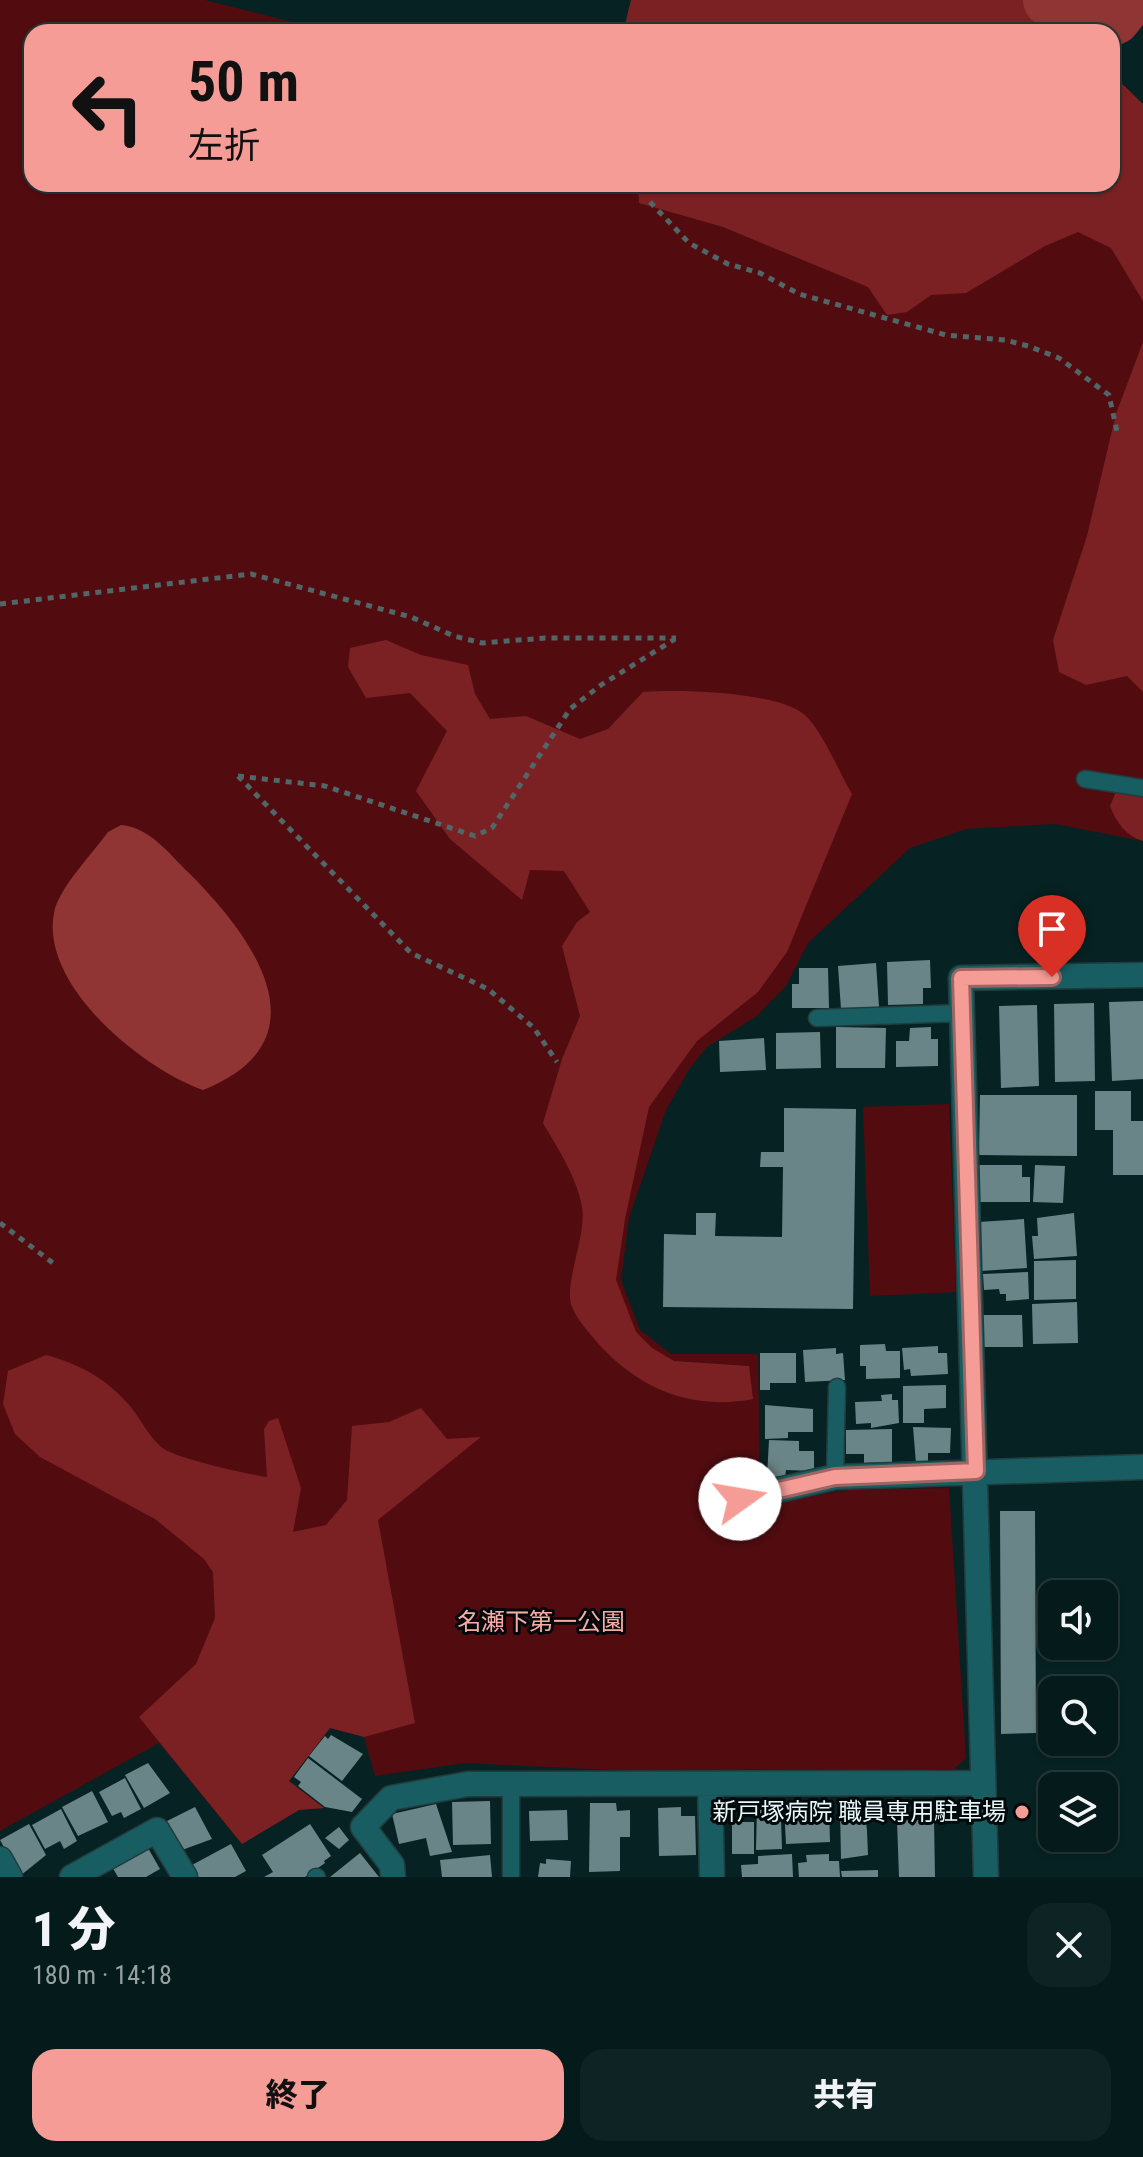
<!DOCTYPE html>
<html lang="ja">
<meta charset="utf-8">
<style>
body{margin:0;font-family:"Roboto Condensed","Noto Sans JP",sans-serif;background:#0e2323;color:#f1f3f6;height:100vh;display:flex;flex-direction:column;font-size:30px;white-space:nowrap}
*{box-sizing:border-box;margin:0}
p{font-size:26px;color:#97a1a2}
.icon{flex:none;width:44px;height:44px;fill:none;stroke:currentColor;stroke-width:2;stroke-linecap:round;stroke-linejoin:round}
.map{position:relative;height:1877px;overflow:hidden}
.panel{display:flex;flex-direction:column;background:#051a1a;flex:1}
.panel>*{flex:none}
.hud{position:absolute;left:24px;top:24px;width:1096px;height:168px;border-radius:24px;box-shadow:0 2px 6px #0004,0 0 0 2px #263839;background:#f59c96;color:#111;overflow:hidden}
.buttons{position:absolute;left:1038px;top:1580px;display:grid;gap:16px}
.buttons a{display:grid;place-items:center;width:80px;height:80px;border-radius:16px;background:#051a1a;box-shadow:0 2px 6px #0004,0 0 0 2px #263839;font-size:40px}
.pin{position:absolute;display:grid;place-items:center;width:68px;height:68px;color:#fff;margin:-82px -34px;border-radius:50% 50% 50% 0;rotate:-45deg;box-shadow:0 0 8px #0007}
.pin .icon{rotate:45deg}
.me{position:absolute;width:88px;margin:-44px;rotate:77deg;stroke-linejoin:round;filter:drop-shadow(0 0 6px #0008)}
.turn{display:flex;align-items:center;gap:28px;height:168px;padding:0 32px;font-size:36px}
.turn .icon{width:104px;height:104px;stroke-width:2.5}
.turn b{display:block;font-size:56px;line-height:68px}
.round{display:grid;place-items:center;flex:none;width:84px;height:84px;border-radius:24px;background:#0e2323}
.head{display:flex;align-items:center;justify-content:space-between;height:136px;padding:0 32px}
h1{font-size:48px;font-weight:800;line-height:60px}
.primary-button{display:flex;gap:16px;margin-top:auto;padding:16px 32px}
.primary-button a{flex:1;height:92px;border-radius:24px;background:#f59c96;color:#111;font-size:32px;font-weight:800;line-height:92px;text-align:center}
.primary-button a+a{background:#0e2323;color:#f1f3f6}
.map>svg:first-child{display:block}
</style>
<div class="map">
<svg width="1143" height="1877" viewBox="0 0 1143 1877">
<rect width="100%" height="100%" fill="#072223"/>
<path fill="#520c10" d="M 0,0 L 205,0 L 312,27 L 446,32 L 32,32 L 32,184 L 1112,184 L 1112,74 L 1143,104 L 1143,841 L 1055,824 L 966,829 L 910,848 L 808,943 L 786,986 L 757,1016 L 707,1047 L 690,1068 L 666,1110 L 629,1218 L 621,1280 L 640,1330 L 671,1354 L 758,1354 L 760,1481 L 738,1481 L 742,1507 L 849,1490 L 949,1488 L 966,1758 L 954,1769 L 651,1772 L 466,1763 L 375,1776 L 364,1737 L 330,1728 L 289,1781 L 324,1808 L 299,1810 L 242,1844 L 159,1743 L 0,1831 Z
M 949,1104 L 956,1292 L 870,1296 L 863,1107 Z"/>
<path fill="#7b2123" d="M 631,0 L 1123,0 L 1114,18 L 1111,32 L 623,32 Z
M 1112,74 L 1143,104 L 1143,301 L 1111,248 L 1078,232 L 1045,246 L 966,293 L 931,295 L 907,312 L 887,315 L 868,287 L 723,227 L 639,203 L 638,184 L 1112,184 Z
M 1143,342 L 1143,692 L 1127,676 L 1086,685 L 1059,672 L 1053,640 L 1087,536 L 1116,414 Z
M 386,640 L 421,655 L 468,665 L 475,694 L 490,719 L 526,716 L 580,739 L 608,729 L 643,692 C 677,689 785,691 808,718 C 826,739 838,770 852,794 L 787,952 L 758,992 L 697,1041 L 649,1107 L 625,1219 L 616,1280 L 636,1332 L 652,1348 L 674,1361 L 749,1366 L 753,1399 C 690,1411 637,1388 595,1340 C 587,1330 575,1317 571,1304 C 565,1281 587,1233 582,1207 C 577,1177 558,1149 543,1123 L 562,1059 L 580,1016 L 562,946 L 577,922 L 590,912 L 564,871 L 530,870 L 522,900 L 450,839 L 416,791 L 447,731 L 410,693 L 366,698 L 348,667 L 350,648 Z
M 1118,787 L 1143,787 L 1143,841 C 1126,836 1116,822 1110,806 Z
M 46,1355 C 80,1364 107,1379 130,1406 C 140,1418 148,1435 160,1446 C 171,1458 248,1474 267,1477 L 264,1429 L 269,1421 L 278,1418 L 301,1488 L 293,1532 L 326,1525 L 347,1500 L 352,1426 L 389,1422 L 421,1408 L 447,1439 L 481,1437 L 378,1520 L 415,1723 L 364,1737 L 330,1728 L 289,1781 L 324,1808 L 299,1810 L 242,1844 L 139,1717 L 196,1664 L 215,1618 L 213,1572 L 204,1559 L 155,1519 L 40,1457 L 15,1434 L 3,1404 L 8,1371 Z"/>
<path fill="#903534" d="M 121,825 C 151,828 168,853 189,873 C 254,938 328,1040 203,1090 C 143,1069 40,986 54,913 C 58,889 93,853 108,832 Z"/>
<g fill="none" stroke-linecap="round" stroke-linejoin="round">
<path stroke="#903534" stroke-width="54" d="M 1050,0 L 1114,18 L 1128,0"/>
</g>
<path fill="#6a8587" d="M 930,960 L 931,988 L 923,988 L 923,1004 L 888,1005 L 887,962 Z
M 876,963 L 879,1007 L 841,1009 L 838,966 Z
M 799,968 L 828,968 L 829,1008 L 792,1008 L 792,984 L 799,984 Z
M 1143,1001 L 1143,1079 L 1112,1081 L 1109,1002 Z
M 1094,1003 L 1095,1081 L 1055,1082 L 1054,1004 Z
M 1037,1005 L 1039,1086 L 1001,1088 L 999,1006 Z
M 836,1027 L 886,1028 L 885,1068 L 836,1068 Z
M 931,1027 L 931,1039 L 938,1039 L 938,1066 L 896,1067 L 896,1041 L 909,1041 L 910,1028 Z
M 820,1032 L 821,1068 L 776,1069 L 776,1033 Z
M 764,1038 L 766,1070 L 720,1072 L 719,1041 Z
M 1095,1091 L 1131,1091 L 1131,1121 L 1143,1121 L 1143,1175 L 1113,1175 L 1113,1130 L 1095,1130 Z
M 980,1095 L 1077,1095 L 1077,1156 L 979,1155 Z
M 784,1108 L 856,1109 L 853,1309 L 663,1307 L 664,1234 L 696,1235 L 696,1213 L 716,1213 L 715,1236 L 782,1237 L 783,1167 L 760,1167 L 761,1152 L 784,1152 Z
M 978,1165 L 1022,1165 L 1022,1177 L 1030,1177 L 1030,1202 L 979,1202 Z
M 1035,1165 L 1065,1166 L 1063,1203 L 1033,1202 Z
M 1074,1213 L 1077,1256 L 1034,1259 L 1032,1236 L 1038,1236 L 1037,1218 Z
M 1024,1219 L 1027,1268 L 981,1271 L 978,1222 Z
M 1076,1260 L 1076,1299 L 1034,1300 L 1034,1261 Z
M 1028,1272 L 1029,1299 L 1006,1301 L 1006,1294 L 1000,1294 L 999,1289 L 984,1290 L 983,1274 Z
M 1077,1302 L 1078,1343 L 1033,1344 L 1032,1304 Z
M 983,1315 L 1022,1315 L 1023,1347 L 982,1347 Z
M 885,1344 L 886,1351 L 900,1351 L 900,1378 L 866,1379 L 866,1366 L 860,1366 L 860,1345 Z
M 938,1346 L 938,1353 L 947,1353 L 948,1374 L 911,1376 L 910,1369 L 904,1370 L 902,1348 Z
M 836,1348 L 836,1354 L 843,1353 L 845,1380 L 805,1382 L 803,1350 Z
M 760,1353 L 796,1353 L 796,1383 L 770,1383 L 770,1390 L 760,1390 Z
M 946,1385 L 946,1408 L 924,1409 L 924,1423 L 903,1423 L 903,1386 Z
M 892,1394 L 892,1400 L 898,1400 L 899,1423 L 871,1428 L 871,1423 L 856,1424 L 855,1402 L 882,1401 L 881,1395 Z
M 765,1405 L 813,1409 L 813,1432 L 788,1432 L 788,1438 L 765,1439 Z
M 913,1427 L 951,1428 L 950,1453 L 928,1453 L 928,1464 L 916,1464 Z
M 892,1429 L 892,1462 L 864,1463 L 864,1454 L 846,1454 L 846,1430 Z
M 769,1440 L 799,1441 L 799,1451 L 814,1451 L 814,1471 L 786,1470 L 785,1477 L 767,1476 Z
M 1000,1511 L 1035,1511 L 1036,1733 L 1001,1734 Z
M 331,1735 L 363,1754 L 342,1781 L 309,1756 L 325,1736 L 328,1739 Z
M 308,1758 L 362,1799 L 352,1812 L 325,1807 L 298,1786 L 301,1782 L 294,1777 Z
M 148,1763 L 170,1793 L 144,1808 L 125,1775 Z
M 125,1778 L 141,1809 L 124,1818 L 121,1812 L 112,1816 L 99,1792 Z
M 92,1791 L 108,1822 L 78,1836 L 62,1807 Z
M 490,1801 L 491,1844 L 453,1845 L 452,1802 Z
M 590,1803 L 616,1803 L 617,1811 L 630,1810 L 630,1837 L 620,1837 L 620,1871 L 589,1872 Z
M 436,1804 L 452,1852 L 430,1856 L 426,1838 L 399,1844 L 392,1814 Z
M 829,1804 L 830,1842 L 786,1844 L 784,1806 Z
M 774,1805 L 775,1820 L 781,1819 L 782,1849 L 756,1850 L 757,1806 Z
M 195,1807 L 212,1839 L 182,1850 L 167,1821 Z
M 681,1807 L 681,1816 L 695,1816 L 696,1855 L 659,1856 L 658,1808 Z
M 61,1809 L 77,1841 L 64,1849 L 60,1841 L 45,1849 L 32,1825 Z
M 861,1809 L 861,1822 L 866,1822 L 867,1830 L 868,1855 L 841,1859 L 840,1810 Z
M 567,1810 L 568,1840 L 530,1841 L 529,1811 Z
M 934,1819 L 935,1877 L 899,1877 L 897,1821 Z
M 732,1822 L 754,1822 L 754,1854 L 732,1854 Z
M 29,1824 L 46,1855 L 20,1876 L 0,1840 Z
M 310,1824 L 331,1856 L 324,1861 L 325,1863 L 305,1877 L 264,1877 L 273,1872 L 262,1855 Z
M 339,1827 L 349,1840 L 339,1849 L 325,1838 Z
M 231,1844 L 246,1871 L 235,1877 L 198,1877 L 192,1865 Z
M 148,1848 L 160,1869 L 146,1877 L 118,1877 L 111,1865 Z
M 360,1853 L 379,1877 L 330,1877 Z
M 792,1854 L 793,1877 L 742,1877 L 741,1865 L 758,1864 L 758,1856 Z
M 829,1854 L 829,1861 L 839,1861 L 840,1877 L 799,1877 L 798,1863 L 807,1862 L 806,1855 Z
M 490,1855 L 492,1877 L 442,1877 L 440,1860 Z
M 546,1859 L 571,1861 L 570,1877 L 538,1877 L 540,1863 L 546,1864 Z
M 878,1870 L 878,1877 L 842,1877 L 841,1871 Z"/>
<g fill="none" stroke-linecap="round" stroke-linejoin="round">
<g stroke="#223c3d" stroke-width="19">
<path id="lane" d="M 1085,779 L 1143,788
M 817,1018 L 962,1013
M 835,1477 L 837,1387
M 511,1783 L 511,1877
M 316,1877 L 317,1877"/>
</g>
<g stroke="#223c3d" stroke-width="27">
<path id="street" d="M 740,1499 L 835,1477 L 1143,1467
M 710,1784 L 712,1877
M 0,1859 L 10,1877
M 72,1877 L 157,1830 L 185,1877
M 393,1877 L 392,1865 L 363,1827 L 391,1798 L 468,1784 L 983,1783
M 986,1877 L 961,978 L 1143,975"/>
</g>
<path stroke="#506768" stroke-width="5" stroke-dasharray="6 6" stroke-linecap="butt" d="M 650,202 L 689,243 L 728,264 L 760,273 L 799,294 L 946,335 L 1005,340 L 1028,346 L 1059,358 L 1109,395 L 1118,436
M 0,604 L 251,574 L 411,617 L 454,636 L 482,643 L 545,638 L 676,638
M 238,776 L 325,786 L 475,836 L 492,828 L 570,709 L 601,685 L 675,639
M 238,776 L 411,953 L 488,989 L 534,1028 L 557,1062
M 0,1223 L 53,1263"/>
<use href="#lane" stroke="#175d61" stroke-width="16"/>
<use href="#street" stroke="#175d61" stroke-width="24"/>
</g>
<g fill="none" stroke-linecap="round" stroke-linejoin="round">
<g stroke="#9f6562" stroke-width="20">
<path id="route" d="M 740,1499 L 835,1477 L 976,1471 L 961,978 L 1052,977"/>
</g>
<use href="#route" stroke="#f59c96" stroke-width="14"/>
</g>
<circle fill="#f59c96" stroke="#02090a" stroke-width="3" cx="1022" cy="1812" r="8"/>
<g text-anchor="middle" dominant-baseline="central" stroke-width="6" stroke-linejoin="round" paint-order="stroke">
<g font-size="24" fill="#f9aba6" stroke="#02090a">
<text x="541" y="1622">名瀬下第一公園</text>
</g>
<g font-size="24" fill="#e8f7f8" stroke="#02090a" text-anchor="end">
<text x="1006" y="1812">新戸塚病院 職員専用駐車場</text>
</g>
</g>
</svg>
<div class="buttons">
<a><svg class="icon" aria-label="sound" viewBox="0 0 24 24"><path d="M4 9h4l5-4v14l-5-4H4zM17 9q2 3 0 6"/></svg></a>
<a><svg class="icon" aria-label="search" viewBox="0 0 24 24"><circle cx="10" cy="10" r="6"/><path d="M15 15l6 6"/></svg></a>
<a><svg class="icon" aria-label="layers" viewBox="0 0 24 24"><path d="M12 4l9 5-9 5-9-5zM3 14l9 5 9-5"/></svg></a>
</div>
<div class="pin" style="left:1052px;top:977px;background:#d93025"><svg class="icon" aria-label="arrive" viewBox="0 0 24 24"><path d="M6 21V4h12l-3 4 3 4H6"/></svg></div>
<svg class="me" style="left:740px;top:1499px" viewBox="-20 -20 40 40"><circle r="19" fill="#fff"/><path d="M0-13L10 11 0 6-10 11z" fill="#f59c96"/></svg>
<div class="hud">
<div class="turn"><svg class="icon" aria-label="left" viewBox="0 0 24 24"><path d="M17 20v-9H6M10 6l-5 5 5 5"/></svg><div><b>50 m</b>左折</div></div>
</div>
</div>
<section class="panel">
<div class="head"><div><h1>1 分</h1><p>180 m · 14:18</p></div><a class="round"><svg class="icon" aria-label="close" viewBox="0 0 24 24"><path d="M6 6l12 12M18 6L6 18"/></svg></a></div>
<div class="primary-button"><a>終了</a><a>共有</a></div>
</section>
